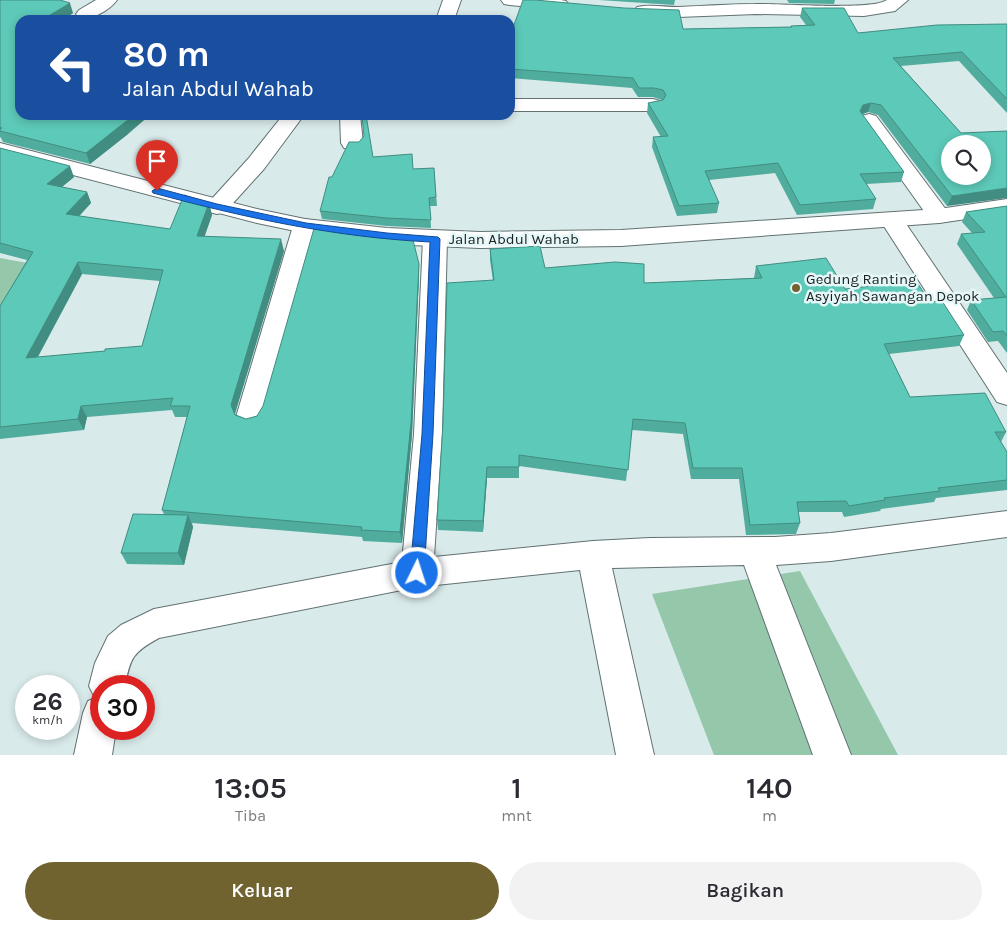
<!DOCTYPE html>
<html lang="id">
<style>
body{margin:0;font-family:Karla,sans-serif;background:#f2f2f3;color:#2b2b33;height:100vh;display:flex;flex-direction:column;font-size:19px;white-space:nowrap}
*{box-sizing:border-box;margin:0}
p{font-size:16px;color:#7c7c81}
.icon{flex:none;width:28px;height:28px;fill:none;stroke:currentColor;stroke-width:2;stroke-linecap:round;stroke-linejoin:round}
.map{position:relative;height:755px;overflow:hidden}
.details{display:flex;flex-direction:column;background:#fff;flex:1}
.details>*{flex:none}
.banner{position:absolute;left:15px;top:15px;width:500px;height:105px;border-radius:15px;box-shadow:0 2px 8px #0003;background:#1a4fa0;color:#fff;overflow:hidden}
.fabs{position:absolute;left:941px;top:135px;display:grid;gap:10px}
.fabs a{display:grid;place-items:center;width:50px;height:50px;border-radius:50%;background:#fff;box-shadow:0 2px 8px #0003;font-size:25px}
.speed{position:absolute;left:15px;top:675px;display:flex;gap:10px;font-size:25px;font-weight:700;text-align:center}
.speed>*{display:grid;place-content:center;width:65px;height:65px;border-radius:50%;background:#fff;box-shadow:0 2px 8px #0003;line-height:1}
.speed small{font-size:12px;font-weight:400}
.speed .limit{border:8px solid #d22;background:#fff;color:#111}
.pin{position:absolute;display:grid;place-items:center;width:42px;height:42px;color:#fff;margin:-51px -21px;border-radius:50% 50% 50% 0;rotate:-45deg;box-shadow:0 0 5px #0007}
.pin .icon{rotate:45deg}
.me{position:absolute;width:55px;margin:-28px;rotate:4deg;stroke-linejoin:round;filter:drop-shadow(0 0 4px #0008)}
.turn{display:flex;align-items:center;gap:18px;height:105px;padding:0 25px;font-size:22px}
.turn .icon{width:65px;height:65px;stroke-width:2.5}
.turn b{display:block;font-size:35px;line-height:42px}
.eta{display:flex;justify-content:space-evenly;align-items:center;height:85px;text-align:center}
.eta b{font-size:30px;font-weight:600;line-height:35px}
.button{display:flex;gap:10px;margin-top:auto;padding:10px 25px}
.button a{flex:1;height:58px;border-radius:30px;background:#706330;color:#fff;font-size:20px;font-weight:600;line-height:58px;text-align:center}
.button a+a{background:#f2f2f3;color:#2b2b33}
.map>svg:first-child{display:block}
</style>
<div class="map">
<svg width="1007" height="755" viewBox="0 0 1007 755">
<rect width="100%" height="100%" fill="#d9eaeb"/>
<path fill="#95c7ab" d="M 0,258 L 33,264 L 0,313 Z
M 800,571 L 898,755 L 714,755 L 652,594 Z"/>
<g fill="none" stroke-linecap="round" stroke-linejoin="round">
<g stroke="#627172" stroke-width="2">
<path id="street" d="M 96,0 L 117,0 C 110,10 91,21 79,18 L 76,14 L 79,10 Z
M 443,0 L 461,0 L 454,20 L 436,20 Z
M 501,0 L 561,0 L 566,1 L 569,5 L 566,9 L 560,10 L 510,5 L 504,4 Z
M 887,0 L 908,0 L 895,11 L 864,16 L 756,14 L 678,17 L 637,15 L 634,11 L 637,7 C 650,4 665,7 678,7 C 704,6 729,4 755,4 C 780,3 871,11 887,0 Z
M 510,99 L 653,99 L 660,101 L 663,105 L 660,109 L 653,111 L 510,111 Z
M 869,114 L 876,116 L 947,211 L 951,216 L 947,221 L 939,223 L 931,221 L 859,120 L 862,116 Z
M 283,115 L 304,115 L 264,169 L 225,212 L 217,214 L 209,212 L 205,207 L 209,202 L 248,159 Z
M 340,115 L 360,115 L 363,143 L 360,148 L 352,149 L 344,148 L 341,143 Z
M 892,213 L 900,215 L 1007,373 L 1007,405 L 997,402 L 880,220 L 884,215 Z
M 305,219 L 313,221 L 317,226 L 264,417 L 260,425 L 250,428 L 240,425 L 236,417 L 293,226 L 297,221 Z
M 435,231 L 443,234 L 447,239 L 442,434 L 434,557 L 593,541 L 650,538 L 775,537 L 831,533 L 1007,511 L 1007,537 L 831,561 L 776,565 L 851,755 L 813,755 L 744,565 L 612,568 L 654,755 L 616,755 L 580,570 L 417,587 L 159,638 C 133,652 130,658 125,686 L 101,686 L 101,729 L 116,729 L 112,755 L 74,755 L 83,713 L 88,701 L 95,698 L 89,686 L 95,663 L 108,636 L 121,625 L 154,609 L 402,562 L 414,434 L 423,239 L 427,234 Z"/>
</g>
<g stroke="#627172" stroke-width="2">
<path id="secondary" d="M 0,143 L 257,209 L 305,219 L 387,228 L 480,232 L 621,230 L 939,209 L 1007,199 L 1007,213 L 939,223 L 621,246 L 480,248 L 387,244 L 305,233 L 257,223 L 0,156 Z"/>
</g>
<use href="#street" fill="#fff" fill-rule="evenodd"/>
<use href="#secondary" fill="#fff" fill-rule="evenodd"/>
</g>
<path fill="#50ad9e" fill-rule="evenodd" d="M 0,0 L 73,13 L 63,20 L 20,20 L 128,134 L 90,164 L 3,142 L 1,138 L 0,137 Z
M 599,0 L 675,0 L 674,5 Z
M 787,0 L 835,0 L 834,4 L 789,3 Z
M 802,8 L 858,33 L 1007,24 L 1007,113 L 959,61 L 901,66 L 961,133 L 1007,131 L 947,206 L 878,115 L 868,112 L 862,114 L 904,172 L 901,182 L 866,184 L 876,199 L 873,209 L 797,215 L 775,173 L 709,180 L 719,203 L 717,213 L 677,216 L 652,147 L 653,137 L 661,137 L 647,113 L 648,103 L 662,101 L 662,100 L 653,97 L 638,97 L 632,88 L 510,78 L 510,36 L 683,29 L 790,27 L 791,26 L 806,25 L 800,17 Z
M 364,136 L 373,157 L 413,169 L 434,168 L 437,206 L 430,206 L 431,228 L 387,226 L 322,219 L 320,211 L 332,177 Z
M 0,148 L 74,177 L 62,187 L 87,192 L 91,203 L 79,216 L 170,229 L 209,203 L 212,215 L 204,236 L 284,251 L 235,414 L 246,419 L 257,416 L 419,264 L 419,275 L 412,434 L 402,543 L 363,541 L 362,537 L 192,523 L 193,527 L 184,565 L 127,564 L 121,553 L 164,514 L 162,510 L 187,417 L 175,417 L 172,410 L 87,417 L 84,430 L 0,439 L 0,306 L 27,260 L 0,253 ZM 82,274 L 160,281 L 142,346 L 105,351 L 38,357 Z
M 1007,206 L 1007,353 L 998,341 L 988,342 L 967,310 L 971,300 L 994,298 L 957,244 L 961,234 L 972,233 L 962,222 L 966,212 Z
M 490,249 L 545,268 L 644,283 L 754,278 L 756,266 L 845,289 L 930,302 L 964,335 L 959,346 L 889,354 L 910,397 L 1006,432 L 1001,442 L 1007,452 L 1007,490 L 936,498 L 934,502 L 881,509 L 880,511 L 844,517 L 842,512 L 798,512 L 800,523 L 796,534 L 746,535 L 739,479 L 691,479 L 683,434 L 632,430 L 626,481 L 519,466 L 519,478 L 487,478 L 483,532 L 438,530 L 437,520 L 493,281 L 490,260 Z"/>
<path fill="#418d81" d="M 70,3 L 73,13 L 63,20 L 42,20 Z
M 871,103 L 868,112 L 860,115 L 860,111 L 863,105 Z
M 134,115 L 150,115 L 128,134 L 90,164 L 86,153 Z
M 70,166 L 74,177 L 52,195 L 47,184 Z
M 1007,188 L 1007,198 L 947,206 L 952,196 Z
M 87,192 L 91,203 L 71,225 L 66,214 Z
M 209,203 L 212,215 L 201,247 L 197,236 Z
M 281,239 L 284,251 L 234,416 L 231,405 Z
M 78,262 L 82,274 L 31,369 L 26,358 Z
M 419,264 L 419,275 L 412,434 L 402,543 L 400,532 Z
M 81,406 L 87,417 L 84,430 L 78,419 Z
M 487,467 L 487,478 L 483,532 L 483,521 Z
M 188,515 L 193,527 L 184,565 L 178,553 Z"/>
<path fill="#5dc9b8" stroke="#418d81" fill-rule="evenodd" d="M 0,0 L 60,0 L 70,3 L 42,20 L 20,20 L 20,115 L 134,115 L 86,153 L 0,131 L 0,129 L 2,128 L 0,127 Z
M 523,0 L 535,0 L 624,8 L 679,10 L 683,29 L 792,27 L 791,26 L 815,25 L 802,8 L 844,8 L 858,33 L 937,25 L 1007,24 L 1007,99 L 962,52 L 893,58 L 961,133 L 1007,131 L 1007,188 L 952,196 L 881,105 L 871,103 L 863,105 L 860,111 L 904,172 L 860,174 L 876,199 L 800,205 L 778,163 L 705,171 L 719,203 L 679,206 L 653,137 L 668,136 L 648,103 L 663,100 L 666,95 L 663,90 L 654,88 L 639,88 L 633,78 L 510,69 L 510,36 ZM 950,144 L 982,144 L 982,176 L 950,176 Z
M 362,115 L 366,115 L 373,157 L 412,154 L 413,169 L 434,168 L 436,197 L 429,198 L 431,220 L 386,218 L 320,211 L 329,177 L 332,177 L 349,142 L 359,142 L 364,136 Z
M 0,148 L 70,166 L 47,184 L 87,192 L 66,214 L 170,229 L 184,195 L 209,203 L 197,236 L 281,239 L 231,405 L 235,415 L 246,419 L 257,416 L 263,406 L 315,225 L 385,234 L 412,236 L 419,264 L 411,423 L 400,532 L 361,530 L 362,527 L 162,510 L 190,406 L 170,406 L 173,398 L 81,406 L 78,419 L 0,427 L 0,306 L 33,252 L 0,243 ZM 78,262 L 163,270 L 142,346 L 105,349 L 105,351 L 26,358 Z
M 1007,206 L 1007,336 L 1003,331 L 993,332 L 971,300 L 1006,297 L 961,234 L 985,232 L 966,212 Z
M 540,246 L 545,268 L 615,262 L 644,264 L 644,283 L 762,278 L 756,266 L 826,258 L 845,289 L 916,281 L 930,302 L 942,301 L 964,335 L 884,344 L 910,397 L 985,393 L 1006,432 L 995,432 L 1007,452 L 1007,480 L 938,488 L 940,491 L 884,498 L 885,500 L 849,506 L 846,501 L 797,502 L 800,523 L 750,525 L 742,468 L 693,468 L 685,423 L 633,419 L 628,470 L 519,455 L 519,467 L 487,467 L 483,521 L 437,520 L 443,423 L 447,283 L 494,280 L 490,249 Z
M 133,514 L 188,515 L 178,553 L 121,553 Z"/>
<path fill="#1a73e8" stroke="#114b97" d="M 157,188 L 217,204 L 306,223 L 387,233 L 438,237 L 440,239 L 433,434 L 424,573 L 422,577 L 417,579 L 412,577 L 410,573 L 422,434 L 430,242 C 334,237 246,218 153,193 L 152,191 Z"/>
<circle fill="#706330" stroke="#e6f7f9" stroke-width="2" cx="796" cy="288" r="5"/>
<g text-anchor="middle" dominant-baseline="central" stroke-width="5" stroke-linejoin="round" paint-order="stroke">
<g font-size="15" fill="#1a2121" stroke="#e6f7f9">
<text x="514" y="239">Jalan Abdul Wahab</text>
</g>
<g font-size="15" fill="#1a2121" stroke="#e6f7f9" text-anchor="start">
<text x="806" y="279">Gedung Ranting<tspan x="806" dy="17">Asyiyah Sawangan Depok</tspan></text>
</g>
</g>
</svg>
<div class="fabs">
<a><svg class="icon" aria-label="search" viewBox="0 0 24 24"><circle cx="10" cy="10" r="6"/><path d="M15 15l6 6"/></svg></a>
</div>
<div class="speed"><div>26<small>km/h</small></div><div class="limit">30</div></div>
<div class="pin" style="left:157px;top:191px;background:#d93025"><svg class="icon" aria-label="arrive" viewBox="0 0 24 24"><path d="M6 21V4h12l-3 4 3 4H6"/></svg></div>
<svg class="me" style="left:417px;top:573px" viewBox="-20 -20 40 40"><circle r="17" fill="#1a73e8" stroke="#fff" stroke-width="3"/><path d="M0-11L8 9 0 5-8 9z" fill="#fff"/></svg>
<div class="banner">
<div class="turn"><svg class="icon" aria-label="left" viewBox="0 0 24 24"><path d="M17 20v-9H6M10 6l-5 5 5 5"/></svg><div><b>80 m</b>Jalan Abdul Wahab</div></div>
</div>
</div>
<section class="details">
<div class="eta">
<div><b>13:05</b><p>Tiba</p></div>
<div><b>1</b><p>mnt</p></div>
<div><b>140</b><p>m</p></div>
</div>
<div class="button"><a>Keluar</a><a>Bagikan</a></div>
</section>
